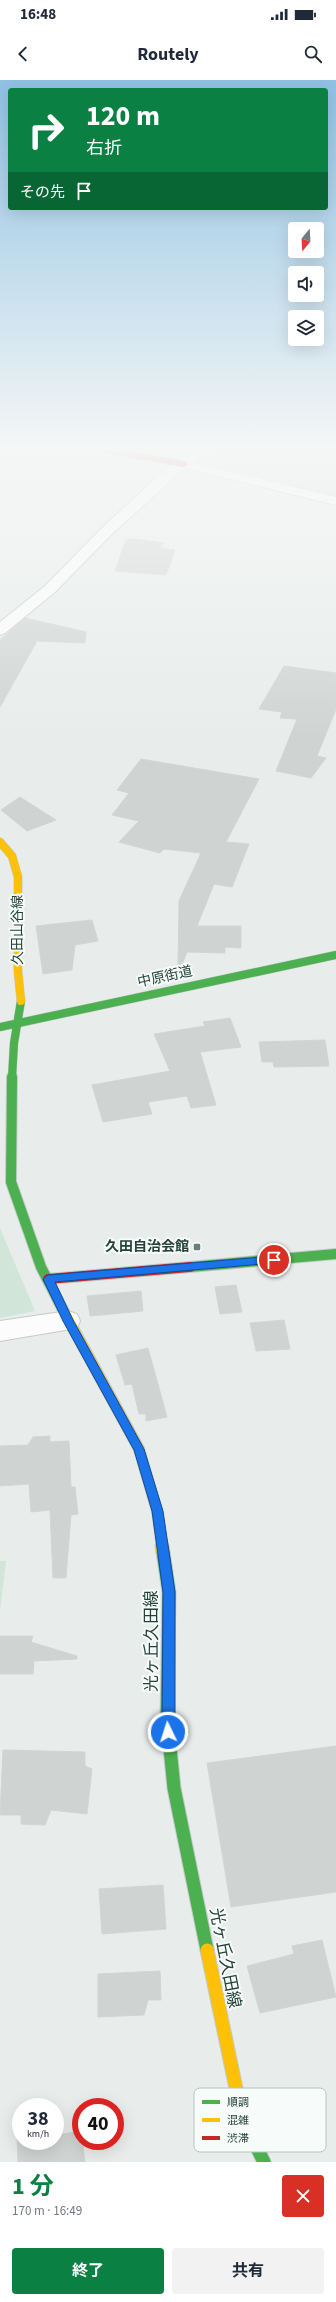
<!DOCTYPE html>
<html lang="ja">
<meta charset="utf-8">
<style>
body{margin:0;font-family:"Source Sans 3","Noto Sans JP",sans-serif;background:#f2f2f3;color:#1f2937;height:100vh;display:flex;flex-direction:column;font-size:15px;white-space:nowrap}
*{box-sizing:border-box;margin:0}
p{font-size:13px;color:#747a83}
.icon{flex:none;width:22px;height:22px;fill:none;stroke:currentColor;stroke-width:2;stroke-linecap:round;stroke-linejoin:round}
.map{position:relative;height:2082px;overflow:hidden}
.sheet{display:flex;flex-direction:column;background:#fff;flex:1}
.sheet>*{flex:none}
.hud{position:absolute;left:8px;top:8px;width:320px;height:122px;border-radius:4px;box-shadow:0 4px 16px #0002;background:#0b8043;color:#fff;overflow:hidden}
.needle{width:26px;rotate:198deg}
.tools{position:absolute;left:288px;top:142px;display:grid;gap:8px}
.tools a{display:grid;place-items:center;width:36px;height:36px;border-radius:4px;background:#fff;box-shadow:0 4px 16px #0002;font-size:20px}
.speed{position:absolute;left:12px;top:2018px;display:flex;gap:8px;font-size:20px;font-weight:700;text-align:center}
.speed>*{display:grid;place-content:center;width:52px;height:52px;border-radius:50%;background:#fff;box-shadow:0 4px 16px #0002;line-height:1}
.speed small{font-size:10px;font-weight:400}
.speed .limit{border:6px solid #d22;background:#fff;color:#111}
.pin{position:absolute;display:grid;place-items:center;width:34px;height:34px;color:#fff;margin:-17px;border:2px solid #fff;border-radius:50%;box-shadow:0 1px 4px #0007}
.me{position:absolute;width:44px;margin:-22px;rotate:356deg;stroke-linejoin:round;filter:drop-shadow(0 0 3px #0008)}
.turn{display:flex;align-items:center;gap:14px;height:84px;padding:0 12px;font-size:18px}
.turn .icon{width:52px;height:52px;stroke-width:2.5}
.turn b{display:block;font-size:28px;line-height:34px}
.then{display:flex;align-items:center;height:38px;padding:0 12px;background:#0003;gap:8px;font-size:15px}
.round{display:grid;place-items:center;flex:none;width:42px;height:42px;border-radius:4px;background:#f2f2f3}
.overview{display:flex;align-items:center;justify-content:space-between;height:68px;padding:0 12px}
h1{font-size:24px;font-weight:700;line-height:30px;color:#0b8043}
.action{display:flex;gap:8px;margin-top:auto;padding:8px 12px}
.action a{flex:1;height:46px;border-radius:4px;background:#0b8043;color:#fff;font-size:16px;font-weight:700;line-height:46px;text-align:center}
.action a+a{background:#f2f2f3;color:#1f2937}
.status{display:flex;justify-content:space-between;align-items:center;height:28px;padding:0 20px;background:#fff;direction:ltr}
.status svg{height:11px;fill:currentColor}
header{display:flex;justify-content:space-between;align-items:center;height:52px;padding:0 12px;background:#fff;font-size:18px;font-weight:700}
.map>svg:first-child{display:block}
</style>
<div class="status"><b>16:48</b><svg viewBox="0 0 49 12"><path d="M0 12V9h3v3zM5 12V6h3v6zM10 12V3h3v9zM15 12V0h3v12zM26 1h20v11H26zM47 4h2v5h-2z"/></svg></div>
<header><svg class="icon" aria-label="back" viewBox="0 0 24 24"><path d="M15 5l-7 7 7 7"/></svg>Routely<svg class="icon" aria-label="search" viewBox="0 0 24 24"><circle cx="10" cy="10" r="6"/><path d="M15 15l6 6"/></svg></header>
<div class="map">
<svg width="336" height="2082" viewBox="0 0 336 2082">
<rect width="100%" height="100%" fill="#e8edeb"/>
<path fill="#d6dedb" d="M 215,366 L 336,366 L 336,416 L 207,384 L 203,380 Z"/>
<path fill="#d1e6d8" d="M 0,1148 L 35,1231 L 0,1238 Z
M 0,1481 L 6,1481 L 0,1532 Z"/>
<path fill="#cfd4d2" stroke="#d1d6d4" d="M 136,459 L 164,463 L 160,468 L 175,470 L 166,495 L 115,491 L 126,460 Z
M 25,538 L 86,552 L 85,563 L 37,561 L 0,627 L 0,560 Z
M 284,586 L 336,593 L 336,629 L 317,676 L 326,678 L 311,698 L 276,691 L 297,639 L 280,638 L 282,632 L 259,629 Z
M 141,679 L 259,699 L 226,762 L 249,764 L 232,807 L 214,804 L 197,846 L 241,846 L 241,868 L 225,867 L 225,873 L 187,872 L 180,889 L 178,889 L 179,821 L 201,773 L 164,769 L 160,773 L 119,762 L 139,741 L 112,735 L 129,713 L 117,710 Z
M 20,717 L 56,740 L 27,751 L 1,730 Z
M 92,840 L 98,861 L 75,865 L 72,890 L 43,894 L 36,846 Z
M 230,938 L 241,967 L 200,972 L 216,1025 L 191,1028 L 187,1016 L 148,1022 L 152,1034 L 103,1042 L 92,1005 L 170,991 L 154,954 L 205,946 L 203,942 Z
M 325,960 L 329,986 L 274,987 L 273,982 L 262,982 L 259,962 Z
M 236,1205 L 242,1232 L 220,1234 L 215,1207 Z
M 141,1211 L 143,1231 L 90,1236 L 87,1216 Z
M 284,1240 L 290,1269 L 256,1271 L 250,1243 Z
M 148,1268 L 167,1337 L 146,1341 L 146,1334 L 139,1334 L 132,1304 L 125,1305 L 116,1275 Z
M 50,1356 L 50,1362 L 69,1361 L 71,1407 L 75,1407 L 78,1434 L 71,1435 L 66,1498 L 53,1498 L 50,1430 L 31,1432 L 29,1404 L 0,1406 L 0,1366 L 28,1365 L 33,1357 Z
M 0,1556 L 33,1556 L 31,1562 L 77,1576 L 77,1579 L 34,1581 L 33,1594 L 0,1594 Z
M 336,1666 L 336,1812 L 231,1827 L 207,1683 Z
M 3,1670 L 85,1672 L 85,1686 L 92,1689 L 87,1734 L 51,1730 L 45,1745 L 21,1744 L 21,1735 L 0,1735 Z
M 163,1805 L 166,1849 L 102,1854 L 99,1809 Z
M 322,1860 L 336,1917 L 260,1933 L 247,1886 L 294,1874 L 292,1866 Z
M 160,1891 L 161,1920 L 148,1920 L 144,1935 L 98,1937 L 98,1894 Z
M 55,2049 L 57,2049 L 57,2055 L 81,2051 L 85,2082 L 18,2082 L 17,2055 L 21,2054 L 21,2061 L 55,2061 Z"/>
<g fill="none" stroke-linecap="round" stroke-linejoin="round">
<g stroke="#c5cac8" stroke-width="2">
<path id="street" d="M 196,366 L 209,366 L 194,383 L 336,417 L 336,425 L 185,388 L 113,453 L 55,512 L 5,553 L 0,555 L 0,542 L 45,506 L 103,447 L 169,386 L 186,377 Z
M 68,1231 L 77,1234 L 80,1241 L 77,1248 L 0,1261 L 0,1241 Z"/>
</g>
<g stroke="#c3cbc8" stroke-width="9">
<path id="fast-far2" d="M 0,947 L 336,875
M 12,998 L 14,963 L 21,921"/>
</g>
<g stroke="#c3cbc8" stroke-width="12">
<path id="fast-far1" d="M 12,997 L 11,1102 L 41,1187 L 62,1228
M 190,1187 L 336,1174"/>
</g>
<g stroke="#c3cbc8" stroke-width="15">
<path id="fast" d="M 163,1472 L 169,1512 L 167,1638 L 174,1708 L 207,1870
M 242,2037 L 264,2082"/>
</g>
<g stroke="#c3cbc8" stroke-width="9">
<path id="slow-far2" d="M 0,762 L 12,776 L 18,797 L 18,892 L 21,921"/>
</g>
<g stroke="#c3cbc8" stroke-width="12">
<path id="slow-far1" d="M 62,1228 L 139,1369 L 157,1431 L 162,1467"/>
</g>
<g stroke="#c3cbc8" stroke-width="15">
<path id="slow" d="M 162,1466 L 163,1472
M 207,1870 L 242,2037"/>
</g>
<g stroke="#c3cbc8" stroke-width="8">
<path id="jam-far1" d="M 84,366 L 184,384"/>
</g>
<g stroke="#c3cbc8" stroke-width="12">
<path id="jam" d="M 48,1199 L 190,1187"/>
</g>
<use href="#street" fill="#fcfcfc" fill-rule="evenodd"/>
<use href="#fast-far2" stroke="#4caf50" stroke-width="8"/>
<use href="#fast-far1" stroke="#4caf50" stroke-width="10"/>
<use href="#fast" stroke="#4caf50" stroke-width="13"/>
<use href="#slow-far2" stroke="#ffc107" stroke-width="8"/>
<use href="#slow-far1" stroke="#ffc107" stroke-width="10"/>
<use href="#slow" stroke="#ffc107" stroke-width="13"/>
<use href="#jam-far1" stroke="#c62828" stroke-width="6"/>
<use href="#jam" stroke="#c62828" stroke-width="10"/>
</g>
<linearGradient id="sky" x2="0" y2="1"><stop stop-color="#8fc1e3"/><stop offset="0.56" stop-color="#f5f7f6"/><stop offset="1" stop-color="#f5f7f6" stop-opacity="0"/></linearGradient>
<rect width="336" height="658" fill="url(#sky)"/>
<path fill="#1a73e8" stroke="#114b97" d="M 274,1176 L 279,1180 L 274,1183 L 55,1202 L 73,1240 L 144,1369 L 163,1431 L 175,1512 L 175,1652 L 173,1656 L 168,1658 L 164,1656 L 162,1652 L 163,1512 L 152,1431 L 134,1370 L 63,1241 L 43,1199 L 48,1195 Z"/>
<rect fill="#697e78" stroke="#f7fbf9" stroke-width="1.5" x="193" y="1163" width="8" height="8" rx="2"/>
<g text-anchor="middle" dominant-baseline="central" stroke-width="4" stroke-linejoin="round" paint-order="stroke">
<g font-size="14" fill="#24423a" stroke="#f7fbf9">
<text transform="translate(18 850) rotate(-90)">久田山谷線</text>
<text transform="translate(165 897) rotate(-12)">中原街道</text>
</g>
<g font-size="14" font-weight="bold" fill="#24423a" stroke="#f7fbf9" text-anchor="end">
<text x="189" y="1167">久田自治会館</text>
</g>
<g font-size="17" fill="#24423a" stroke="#f7fbf9">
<text transform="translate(152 1561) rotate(-90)">光ヶ丘久田線</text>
<text transform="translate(225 1878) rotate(79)">光ヶ丘久田線</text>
</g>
</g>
<rect x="194" y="2008" width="132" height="64" rx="6" fill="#f7fbf9" stroke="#b8c4c0" stroke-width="1"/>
<rect x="202" y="2020" width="18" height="4" fill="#4caf50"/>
<rect x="202" y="2038" width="18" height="4" fill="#ffc107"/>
<rect x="202" y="2056" width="18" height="4" fill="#c62828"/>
<g font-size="11" fill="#24423a">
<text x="227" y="2026">順調</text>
<text x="227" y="2044">混雑</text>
<text x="227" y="2062">渋滞</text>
</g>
</svg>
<div class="tools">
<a><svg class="needle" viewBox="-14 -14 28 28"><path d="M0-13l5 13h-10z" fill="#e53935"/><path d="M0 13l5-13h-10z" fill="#747a83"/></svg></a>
<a><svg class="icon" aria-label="sound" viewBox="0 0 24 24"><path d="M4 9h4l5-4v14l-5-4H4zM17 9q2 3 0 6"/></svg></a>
<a><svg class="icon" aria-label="layers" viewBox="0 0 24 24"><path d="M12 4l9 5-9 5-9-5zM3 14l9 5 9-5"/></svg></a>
</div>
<div class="speed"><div>38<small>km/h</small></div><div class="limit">40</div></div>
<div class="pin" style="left:274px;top:1180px;background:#d93025"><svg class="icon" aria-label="arrive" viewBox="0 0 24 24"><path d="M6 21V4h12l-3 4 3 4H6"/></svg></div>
<svg class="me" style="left:168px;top:1652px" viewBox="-20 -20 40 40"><circle r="17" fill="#1a73e8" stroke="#fff" stroke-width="3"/><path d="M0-11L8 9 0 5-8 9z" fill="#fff"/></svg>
<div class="hud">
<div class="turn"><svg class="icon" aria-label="right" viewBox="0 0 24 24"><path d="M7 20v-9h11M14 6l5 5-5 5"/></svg><div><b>120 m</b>右折</div></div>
<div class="then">その先<svg class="icon" aria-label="arrive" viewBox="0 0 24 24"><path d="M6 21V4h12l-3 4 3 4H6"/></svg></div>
</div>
</div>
<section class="sheet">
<div class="overview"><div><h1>1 分</h1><p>170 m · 16:49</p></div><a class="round" style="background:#d93025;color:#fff"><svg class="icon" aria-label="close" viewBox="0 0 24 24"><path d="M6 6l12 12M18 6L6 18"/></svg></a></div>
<div class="action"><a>終了</a><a>共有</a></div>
</section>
